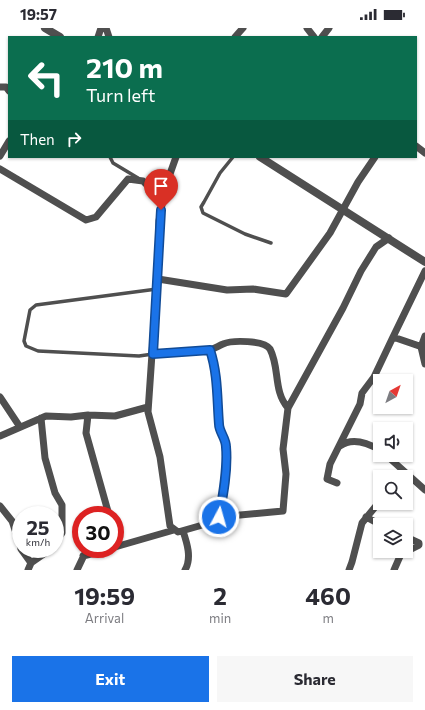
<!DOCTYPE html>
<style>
body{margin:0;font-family:Commissioner,sans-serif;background:#f7f7f7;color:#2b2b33;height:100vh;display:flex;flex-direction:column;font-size:15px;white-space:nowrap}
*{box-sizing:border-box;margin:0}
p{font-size:13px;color:#7c7c81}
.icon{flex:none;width:22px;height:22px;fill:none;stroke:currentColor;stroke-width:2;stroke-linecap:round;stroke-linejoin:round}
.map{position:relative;height:542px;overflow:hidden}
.panel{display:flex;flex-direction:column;background:#fff;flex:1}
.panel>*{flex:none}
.top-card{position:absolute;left:8px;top:8px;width:409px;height:122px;border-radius:0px;box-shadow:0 1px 3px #0004;background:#0b6e4f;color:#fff;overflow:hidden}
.needle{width:26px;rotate:40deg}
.controls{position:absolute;left:373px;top:346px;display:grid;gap:8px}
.controls a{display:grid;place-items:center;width:40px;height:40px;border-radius:0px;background:#fff;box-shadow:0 1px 3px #0004;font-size:20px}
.speed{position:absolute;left:12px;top:478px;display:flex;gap:8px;font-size:20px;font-weight:700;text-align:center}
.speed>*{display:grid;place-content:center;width:52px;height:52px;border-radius:50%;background:#fff;box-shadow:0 1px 3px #0004;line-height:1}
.speed small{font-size:10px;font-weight:400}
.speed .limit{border:6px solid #d22;background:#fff;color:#111}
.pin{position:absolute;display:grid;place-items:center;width:34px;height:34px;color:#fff;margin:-41px -17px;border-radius:50% 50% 50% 0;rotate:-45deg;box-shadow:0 0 4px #0007}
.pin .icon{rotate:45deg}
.me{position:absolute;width:44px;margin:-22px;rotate:6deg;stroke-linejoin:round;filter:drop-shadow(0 0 3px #0008)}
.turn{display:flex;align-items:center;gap:14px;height:84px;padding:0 12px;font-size:18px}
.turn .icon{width:52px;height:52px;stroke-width:2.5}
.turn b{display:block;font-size:28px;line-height:34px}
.then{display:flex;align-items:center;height:38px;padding:0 12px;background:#0003;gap:8px;font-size:15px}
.eta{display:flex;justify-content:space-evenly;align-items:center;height:68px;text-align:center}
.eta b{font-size:24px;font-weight:700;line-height:28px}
.cta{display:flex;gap:8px;margin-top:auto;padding:8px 12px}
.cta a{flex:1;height:46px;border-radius:0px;background:#1a73e8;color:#fff;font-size:16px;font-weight:700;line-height:46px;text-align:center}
.cta a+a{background:#f7f7f7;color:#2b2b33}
.status{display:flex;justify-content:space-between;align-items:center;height:28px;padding:0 20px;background:#fff;direction:ltr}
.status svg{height:11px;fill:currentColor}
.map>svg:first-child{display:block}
</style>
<div class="status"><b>19:57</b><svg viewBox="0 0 49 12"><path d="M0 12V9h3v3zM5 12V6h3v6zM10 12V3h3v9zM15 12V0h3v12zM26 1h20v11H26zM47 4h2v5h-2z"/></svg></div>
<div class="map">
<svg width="425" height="542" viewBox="0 0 425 542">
<rect width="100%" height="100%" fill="#fff"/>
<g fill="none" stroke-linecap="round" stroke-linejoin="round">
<path stroke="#4f4f4f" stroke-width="3.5" d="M 110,129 L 113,135 L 138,150
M 233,129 L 220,145 L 204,174 L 201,179 L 203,185 L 245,206 L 271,215
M 153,326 L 139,328 L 38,323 L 26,318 L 24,313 L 30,282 L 36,277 L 157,261"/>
<path stroke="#4f4f4f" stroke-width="7" d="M 106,0 L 109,9
M 307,0 L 314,9
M 98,9 L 101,0
M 235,9 L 243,0
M 322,9 L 329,0
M 0,59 L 6,59 L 9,63
M 416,118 L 425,125
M 0,128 L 9,113
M 176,129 L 165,160 L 159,193 L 158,238 L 148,384 L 160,429 L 170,498 L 178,504 L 213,494 L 219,489 C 223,467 228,442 226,419 C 226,410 219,404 219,395 C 217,371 218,346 210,322
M 0,141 L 86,192 L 96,189 L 128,151 L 143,153 L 162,172
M 158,251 L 227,262 L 253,261 L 286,266 L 330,205 L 358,154 L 375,129
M 425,308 L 421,319 L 425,336
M 393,309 L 425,243
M 153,326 C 171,325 190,325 209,322 C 214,321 218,318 223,316 C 232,312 264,312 270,321 C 280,340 273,363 288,380 L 343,280 L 361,243 L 376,219 L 389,210
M 0,369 L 20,399
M 88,387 L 86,405 L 109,487
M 41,390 L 45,430 L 55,465 L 62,477 L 62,505 L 55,515
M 0,408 L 46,388 L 71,389 L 88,387 L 115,388 L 148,379
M 340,418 C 352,409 368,415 380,422
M 386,427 L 425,462
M 337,455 L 327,451 L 330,436 L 360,376 L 362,365 L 374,349 L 393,309 L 425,320
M 0,478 L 12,493 L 21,520
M 219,489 L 283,483 L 286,446 L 283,421 L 288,380
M 366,489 L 381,497
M 183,503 C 187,515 192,530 185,542
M 115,519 L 174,502
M 21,521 L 31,535
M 83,528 L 110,521
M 28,542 L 31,535 L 51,521
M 77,542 L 87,521
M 349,542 L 352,534 L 362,495 L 380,473
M 394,542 L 401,526 L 419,517 L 419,515 L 406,509"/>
<path stroke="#4f4f4f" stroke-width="8" d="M 45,0 L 60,9
M 260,129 L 425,234"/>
</g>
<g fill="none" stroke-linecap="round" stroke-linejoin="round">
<g stroke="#114b97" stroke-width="10">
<path id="route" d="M 161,182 L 153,326 L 210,322 C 218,346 217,371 219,396 C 219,404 226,410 226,419 C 228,441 223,468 219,489"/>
</g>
<use href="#route" stroke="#1a73e8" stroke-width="7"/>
</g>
</svg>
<div class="controls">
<a><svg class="needle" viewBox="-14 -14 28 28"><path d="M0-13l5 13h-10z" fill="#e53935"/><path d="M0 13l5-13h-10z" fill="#7c7c81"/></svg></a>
<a><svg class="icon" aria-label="sound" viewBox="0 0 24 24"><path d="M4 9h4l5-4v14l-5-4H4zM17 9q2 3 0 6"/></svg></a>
<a><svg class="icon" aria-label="search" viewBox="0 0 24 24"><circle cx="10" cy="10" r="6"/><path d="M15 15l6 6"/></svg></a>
<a><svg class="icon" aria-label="layers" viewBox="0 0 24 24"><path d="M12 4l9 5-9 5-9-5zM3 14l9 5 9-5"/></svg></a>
</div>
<div class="speed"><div>25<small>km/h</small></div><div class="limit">30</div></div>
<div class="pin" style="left:161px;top:182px;background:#d93025"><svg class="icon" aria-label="arrive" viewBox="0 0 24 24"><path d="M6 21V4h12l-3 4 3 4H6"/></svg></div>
<svg class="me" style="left:219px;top:489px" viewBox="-20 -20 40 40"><circle r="17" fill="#1a73e8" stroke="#fff" stroke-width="3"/><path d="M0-11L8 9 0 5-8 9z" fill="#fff"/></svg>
<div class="top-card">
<div class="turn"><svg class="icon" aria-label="left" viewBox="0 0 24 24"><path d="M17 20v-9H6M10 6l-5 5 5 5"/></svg><div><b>210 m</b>Turn left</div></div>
<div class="then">Then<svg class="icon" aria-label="right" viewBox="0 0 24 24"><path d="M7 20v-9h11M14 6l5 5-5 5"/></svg></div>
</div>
</div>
<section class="panel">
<div class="eta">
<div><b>19:59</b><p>Arrival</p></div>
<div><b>2</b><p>min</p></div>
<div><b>460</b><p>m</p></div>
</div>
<div class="cta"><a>Exit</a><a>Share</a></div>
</section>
